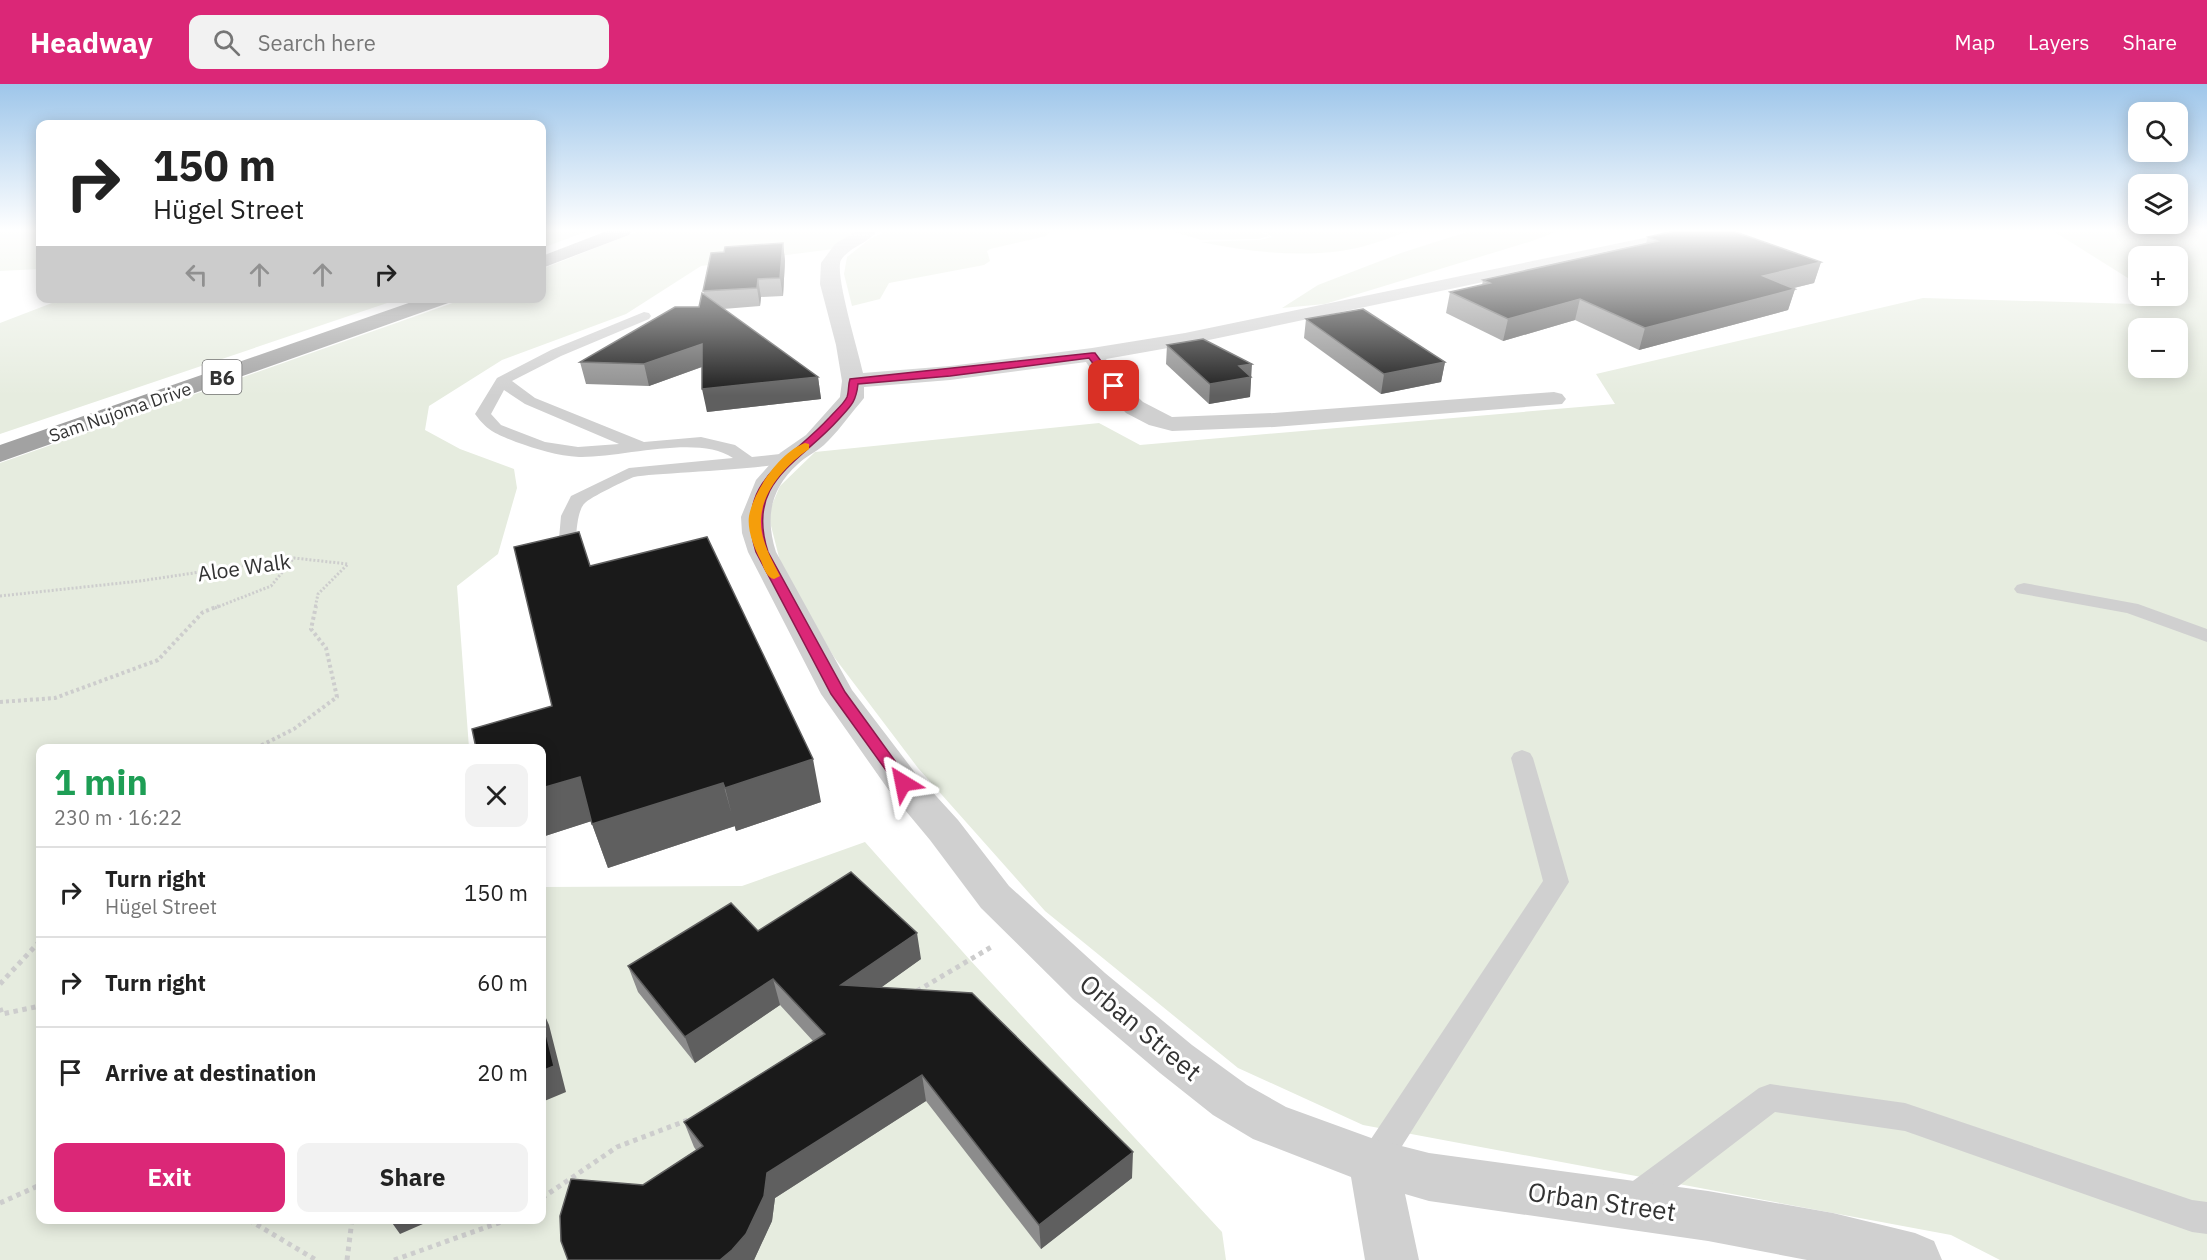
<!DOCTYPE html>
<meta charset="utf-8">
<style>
body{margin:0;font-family:"IBM Plex Sans",sans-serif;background:#f2f2f2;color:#222;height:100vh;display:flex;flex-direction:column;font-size:22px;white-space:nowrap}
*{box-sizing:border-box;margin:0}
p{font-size:20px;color:#767676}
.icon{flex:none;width:33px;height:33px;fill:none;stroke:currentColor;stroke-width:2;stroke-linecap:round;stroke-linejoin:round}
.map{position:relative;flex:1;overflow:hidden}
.details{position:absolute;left:36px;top:660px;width:510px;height:480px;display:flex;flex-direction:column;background:#fff;border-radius:12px;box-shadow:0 3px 15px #0003}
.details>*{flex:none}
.top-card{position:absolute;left:36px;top:36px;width:510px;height:183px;border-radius:12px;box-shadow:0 3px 15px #0003;background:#fff;color:#222;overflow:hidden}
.buttons{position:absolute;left:2128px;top:18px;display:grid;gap:12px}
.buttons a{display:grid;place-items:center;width:60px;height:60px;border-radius:12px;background:#fff;box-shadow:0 3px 15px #0003;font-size:30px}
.pin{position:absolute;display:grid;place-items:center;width:51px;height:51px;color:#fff;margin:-26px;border-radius:12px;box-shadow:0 3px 9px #0006}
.me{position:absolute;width:66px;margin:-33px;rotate:325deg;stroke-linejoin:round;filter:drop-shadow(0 0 4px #0008)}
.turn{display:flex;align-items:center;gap:21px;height:126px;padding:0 18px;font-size:27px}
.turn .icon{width:78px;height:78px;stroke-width:2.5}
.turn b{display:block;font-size:42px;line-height:51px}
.lanes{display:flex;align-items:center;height:57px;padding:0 18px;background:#0003;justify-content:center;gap:30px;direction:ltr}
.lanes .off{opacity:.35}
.round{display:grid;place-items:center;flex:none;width:63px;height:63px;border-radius:12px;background:#f2f2f2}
.summary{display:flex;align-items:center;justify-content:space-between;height:102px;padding:0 18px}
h1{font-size:36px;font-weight:800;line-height:45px;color:#1e9e55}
.cta{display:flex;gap:12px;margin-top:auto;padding:12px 18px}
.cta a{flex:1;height:69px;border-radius:12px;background:#db2777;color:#fff;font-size:24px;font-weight:800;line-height:69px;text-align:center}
.cta a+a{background:#f2f2f2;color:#222}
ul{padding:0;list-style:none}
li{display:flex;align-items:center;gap:18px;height:90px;padding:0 18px;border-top:2px solid #e0e0e0}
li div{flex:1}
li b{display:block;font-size:22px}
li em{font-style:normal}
header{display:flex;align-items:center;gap:36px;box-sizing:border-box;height:84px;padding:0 30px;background:#db2777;color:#fff}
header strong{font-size:28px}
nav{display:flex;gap:33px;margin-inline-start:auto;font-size:21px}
.search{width:420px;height:54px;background:#f2f2f2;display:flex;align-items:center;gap:15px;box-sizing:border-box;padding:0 21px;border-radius:12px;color:#767676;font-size:22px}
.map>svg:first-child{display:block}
</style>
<header>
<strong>Headway</strong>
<div class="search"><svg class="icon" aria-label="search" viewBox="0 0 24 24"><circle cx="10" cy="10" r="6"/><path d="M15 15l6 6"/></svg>Search here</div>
<nav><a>Map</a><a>Layers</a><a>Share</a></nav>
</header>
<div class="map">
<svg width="2207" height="1176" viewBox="0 0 2207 1176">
<rect width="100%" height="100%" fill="#fff"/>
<path fill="#e6ecdf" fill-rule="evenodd" d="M 0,147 L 40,147 L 40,185 L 0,187 Z
M 542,147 L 588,147 L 542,164 Z
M 639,147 L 868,147 L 841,164 L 701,182 L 626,230 L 502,276 L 429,322 L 425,346 L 460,365 L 514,385 L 517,404 L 498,470 L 457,502 L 469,664 L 40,664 L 40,1136 L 542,1136 L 542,803 L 742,802 L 865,758 L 970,876 L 1222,1148 L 1226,1176 L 0,1176 L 0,379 L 464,215 L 542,214 L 542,185 Z
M 886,147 L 1052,147 L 1046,152 L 990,165 L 987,167 L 990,177 L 984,181 L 889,199 L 880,215 L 852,222 L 844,190 L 847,173 L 870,155 Z
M 1171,147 L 1259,147 L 1269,152 L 1258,155 L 1201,156 Z
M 1262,147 L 1410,147 C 1393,152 1375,160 1357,164 C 1308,175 1249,168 1201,158 L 1260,156 L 1272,153 Z
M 1470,147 L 1559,147 L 1532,157 L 1325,220 L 1282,224 L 1318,201 L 1401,169 Z
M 2053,147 L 2207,147 L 2207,1176 L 2000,1176 L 1951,1151 L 1363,1041 L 1238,984 L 1045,827 L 918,684 L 834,573 L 782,485 L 768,430 L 780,402 L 815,368 L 1099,339 L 1140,361 L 1615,320 L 1596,290 L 1923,214 L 2170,221 L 2155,212 L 2178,212 L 2178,172 L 2139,172 L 2139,201 ZM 2139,244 L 2178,244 L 2178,284 L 2139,284 Z
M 65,214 L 399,214 L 399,215 L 0,350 L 0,239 Z"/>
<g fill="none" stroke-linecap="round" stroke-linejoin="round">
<path stroke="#cdcdcd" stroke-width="3" stroke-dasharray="2 2" stroke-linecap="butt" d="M 0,512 L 140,497 L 294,474 L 348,480 L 318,510 L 315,524
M 215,524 L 271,502 L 293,475"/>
<path stroke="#cdcdcd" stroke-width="4" stroke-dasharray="3 3" stroke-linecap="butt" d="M 0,618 L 55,614 L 158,576 L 203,528 L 219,522
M 256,664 L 294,645 L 337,613 L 326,564 L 311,545 L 316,522"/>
<path stroke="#cdcdcd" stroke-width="5" stroke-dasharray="4.5 4.5" stroke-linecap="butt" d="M 0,900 L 40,857
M 917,907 L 993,862
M 0,924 L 2,930 L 40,922
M 542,1114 L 617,1063 L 688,1036
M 0,1119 L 40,1101
M 249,1136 L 316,1176
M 347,1176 L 352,1136
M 394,1176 L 507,1136"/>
<path fill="#d0d0d0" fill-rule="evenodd" d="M 644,228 L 649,229 L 651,232 L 649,235 L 561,272 L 512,297 L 535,314 L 644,358 L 701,353 L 735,361 L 752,373 L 789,369 L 797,374 C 788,386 659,388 634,393 C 628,395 589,414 585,419 C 575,428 576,463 575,477 L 573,481 L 559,481 L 557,477 L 561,432 L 571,412 L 629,384 L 733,374 C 698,350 622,374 579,373 C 558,372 536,365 516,358 C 497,350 488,348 475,330 L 497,294 L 551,266 ZM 504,306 L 525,320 L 619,360 L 578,363 L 545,358 L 501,341 L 491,330 Z
M 2024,499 L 2138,520 L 2207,545 L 2207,558 L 2127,529 L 2017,509 L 2014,505 L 2017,501 Z
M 1522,666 L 1530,669 L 1533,674 L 1569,798 L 1385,1089 L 1374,1093 L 1363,1089 L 1358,1078 L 1363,1067 L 1543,797 L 1511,674 L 1514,669 Z
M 1770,1000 L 1905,1019 L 2192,1116 L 2207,1118 L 2207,1150 L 2192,1148 L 1905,1047 L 1775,1028 L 1646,1127 L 1634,1132 L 1622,1127 L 1618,1116 L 1622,1105 L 1759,1004 Z"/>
<path fill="#d0d0d0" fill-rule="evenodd" d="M 856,147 L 877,147 C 868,160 850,162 841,176 C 834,189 859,269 863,289 L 950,282 L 1092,264 L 1185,249 L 1668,149 L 1674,150 L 1677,154 L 1674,158 L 1668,159 L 1185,261 L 1106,275 L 1124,300 L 1143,318 L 1172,333 L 1274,329 L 1554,308 L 1562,310 L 1566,315 L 1562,320 L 1274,343 L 1172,347 L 1149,341 L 1126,329 L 1108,310 L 1086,278 L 950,296 L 864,303 L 864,314 L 860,319 C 848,333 837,349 824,361 C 816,368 805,373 798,380 C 770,405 765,434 776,468 L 852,606 L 916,690 L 958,736 L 1009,802 L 1105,889 L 1192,961 L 1247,1001 L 1286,1023 L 1374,1055 L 1429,1069 L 1708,1107 L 1833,1129 L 1915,1149 L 1934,1157 L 1942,1176 L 1807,1176 L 1708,1157 L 1429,1117 L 1405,1110 L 1419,1176 L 1365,1176 L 1351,1093 L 1253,1055 L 1213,1031 L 1160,989 L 1073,915 L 981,824 L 930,756 L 890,708 L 821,610 L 748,468 L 742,449 L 741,433 L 756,396 L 780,369 L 806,351 L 840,313 L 842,297 L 836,261 L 820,200 L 821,179 L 835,160 Z"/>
<path fill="#a2a2a2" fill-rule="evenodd" d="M 607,147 L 632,147 L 629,151 L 542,184 L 542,172 Z
M 423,214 L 454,214 L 451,218 L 0,378 L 0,361 Z"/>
</g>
<path fill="#8c8c8c" d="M 1648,153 L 1821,178 L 1814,199 L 1794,204 L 1795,205 L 1788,226 L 1639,266 L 1575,236 L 1503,257 L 1446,229 L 1450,208 L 1482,201 L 1483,196 L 1646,159 Z
M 783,159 L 785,177 L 783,212 L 761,213 L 760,222 L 723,225 L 818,293 L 821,315 L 707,328 L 702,283 L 649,302 L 586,300 L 580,278 L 699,223 L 704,210 L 703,207 L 724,168 Z
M 1306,235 L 1445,278 L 1441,298 L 1381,310 L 1304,254 Z
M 1167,261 L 1251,292 L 1250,313 L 1209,320 L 1166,280 Z
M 590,482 L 821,718 L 736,747 L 735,742 L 608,784 L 591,737 L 542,753 L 542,664 Z
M 758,847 L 921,875 L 880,904 L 1132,1094 L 1041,1165 L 926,1017 L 775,1114 L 772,1137 L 754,1176 L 568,1176 L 643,1101 L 696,1066 L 694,1063 L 684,1038 L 813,957 L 780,921 L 695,979 L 638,908 L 628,882 Z"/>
<path fill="#5f5f5f" d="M 783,159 L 785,177 L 783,212 L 780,194 Z
M 1821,178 L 1814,199 L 1756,213 L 1763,192 Z
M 758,195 L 761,213 L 760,222 L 757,204 Z
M 1795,205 L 1788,226 L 1639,266 L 1645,244 Z
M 1580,215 L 1575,236 L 1503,257 L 1508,235 Z
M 702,260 L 707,281 L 649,302 L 644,280 Z
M 1445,278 L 1441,298 L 1381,310 L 1384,290 Z
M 1252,280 L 1250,313 L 1209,320 L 1210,300 L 1239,282 Z
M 818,293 L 821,315 L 707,328 L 702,305 Z
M 813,675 L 821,718 L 736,747 L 725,704 Z
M 580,693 L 595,736 L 542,753 L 542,704 Z
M 723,699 L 735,742 L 608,784 L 592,740 Z
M 917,849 L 921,875 L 847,928 L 841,901 Z
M 773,895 L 780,921 L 695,979 L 685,953 Z
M 542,925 L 549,941 L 566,1008 L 542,1018 Z
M 922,991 L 926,1017 L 775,1114 L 772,1137 L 754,1176 L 720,1176 L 767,1089 Z
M 1133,1068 L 1132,1094 L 1041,1165 L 1039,1141 Z
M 390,1136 L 432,1136 L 400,1150 Z"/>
<path fill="#1a1a1a" stroke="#5f5f5f" stroke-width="1.5" d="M 1674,147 L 1733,147 L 1821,178 L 1763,192 L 1795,205 L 1645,244 L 1580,215 L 1508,235 L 1450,208 L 1490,199 L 1483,196 L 1658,157 L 1648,153 Z
M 783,159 L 780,194 L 758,195 L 757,204 L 703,207 L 711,169 L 724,168 L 725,163 Z
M 702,209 L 818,293 L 702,305 L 702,260 L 644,280 L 580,278 L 675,223 L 699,223 Z
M 1363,225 L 1445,278 L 1384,290 L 1306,235 Z
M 1203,255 L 1252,280 L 1239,282 L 1251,293 L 1210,300 L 1167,261 Z
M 579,448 L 590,482 L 707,453 L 813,675 L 725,704 L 723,699 L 592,740 L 580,693 L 542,704 L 542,664 L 476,664 L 472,645 L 552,622 L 514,463 Z
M 851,788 L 917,849 L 841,901 L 972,909 L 1133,1068 L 1039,1141 L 922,991 L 767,1089 L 764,1112 L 746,1150 L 732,1166 L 720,1176 L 568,1176 L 561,1157 L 560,1132 L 571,1095 L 643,1101 L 703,1062 L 684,1038 L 825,950 L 773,895 L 685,953 L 628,882 L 731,819 L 758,847 Z
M 542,933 L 554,982 L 542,987 Z"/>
<linearGradient id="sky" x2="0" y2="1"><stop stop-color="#9ec6ea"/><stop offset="0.47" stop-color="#fff"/><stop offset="1" stop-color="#fff" stop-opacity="0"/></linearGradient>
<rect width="2207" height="312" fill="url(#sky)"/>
<path fill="#db2777" stroke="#8e194d" stroke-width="1.5" d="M 1092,269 L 1095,269 L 1118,300 L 1118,304 L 1111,304 L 1089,274 L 950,292 L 858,300 C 856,318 851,322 839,335 C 799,380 745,397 768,468 L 845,608 L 911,699 L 909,703 L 898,703 L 831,610 L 756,468 C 734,396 789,378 829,334 C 834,328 844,320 847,313 C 849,308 848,301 850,295 Z"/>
<path fill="#f59e0b" d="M 805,359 L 809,360 L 809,365 C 783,383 755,414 762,449 C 765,464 773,478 780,492 L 774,495 C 766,493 764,484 761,477 C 754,464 747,446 749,432 C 754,406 780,368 805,359 Z"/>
<g text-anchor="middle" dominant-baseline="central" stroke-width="6" stroke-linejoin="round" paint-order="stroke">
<g font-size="18" fill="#333" stroke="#fff">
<text transform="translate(120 328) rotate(-19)">Sam Nujoma Drive</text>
</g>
<rect fill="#fff" stroke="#707070" stroke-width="1.5" x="202.5" y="276" width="39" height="34" rx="4.5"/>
<g font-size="20" font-weight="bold" fill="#333">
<text x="222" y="293">B6</text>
</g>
<g font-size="21" fill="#333" stroke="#fff">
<text transform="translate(244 483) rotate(-8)">Aloe Walk</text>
</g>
<g font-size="26" fill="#333" stroke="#fff">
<text transform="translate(1141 943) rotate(40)">Orban Street</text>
<text transform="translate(1602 1117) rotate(8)">Orban Street</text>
</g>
</g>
</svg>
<div class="buttons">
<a><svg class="icon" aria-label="search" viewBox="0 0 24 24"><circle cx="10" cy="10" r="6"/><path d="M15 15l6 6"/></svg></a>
<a><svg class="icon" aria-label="layers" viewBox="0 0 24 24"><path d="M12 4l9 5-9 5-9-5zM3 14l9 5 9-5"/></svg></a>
<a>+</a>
<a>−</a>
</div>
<div class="pin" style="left:1114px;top:302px;background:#d93025"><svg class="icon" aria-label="arrive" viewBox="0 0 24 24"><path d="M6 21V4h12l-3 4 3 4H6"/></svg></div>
<svg class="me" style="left:903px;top:699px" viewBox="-20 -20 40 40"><path d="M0-17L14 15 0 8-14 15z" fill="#db2777" stroke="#fff" stroke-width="4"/></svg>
<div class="top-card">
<div class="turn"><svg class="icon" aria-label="right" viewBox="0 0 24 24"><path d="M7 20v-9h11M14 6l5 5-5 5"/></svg><div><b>150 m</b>Hügel Street</div></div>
<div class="lanes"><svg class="icon off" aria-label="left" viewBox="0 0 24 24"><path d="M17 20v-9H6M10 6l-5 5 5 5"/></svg><svg class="icon off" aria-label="ahead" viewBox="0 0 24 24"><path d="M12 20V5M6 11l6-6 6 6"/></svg><svg class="icon off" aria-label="ahead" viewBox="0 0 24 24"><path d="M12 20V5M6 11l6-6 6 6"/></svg><svg class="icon" aria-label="right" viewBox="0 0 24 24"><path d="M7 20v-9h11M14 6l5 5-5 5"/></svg></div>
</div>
<section class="details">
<div class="summary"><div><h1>1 min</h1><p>230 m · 16:22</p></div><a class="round"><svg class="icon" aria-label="close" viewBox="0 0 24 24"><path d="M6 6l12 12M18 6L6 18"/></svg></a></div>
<ul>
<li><svg class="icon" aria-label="right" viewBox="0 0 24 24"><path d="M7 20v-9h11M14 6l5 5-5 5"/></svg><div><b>Turn right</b><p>Hügel Street</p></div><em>150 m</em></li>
<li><svg class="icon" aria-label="right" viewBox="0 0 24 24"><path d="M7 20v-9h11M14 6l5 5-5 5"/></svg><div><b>Turn right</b></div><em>60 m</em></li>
<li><svg class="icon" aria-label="arrive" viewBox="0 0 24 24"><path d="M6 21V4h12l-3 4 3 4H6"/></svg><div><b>Arrive at destination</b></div><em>20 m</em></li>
</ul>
<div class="cta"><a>Exit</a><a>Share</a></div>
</section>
</div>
